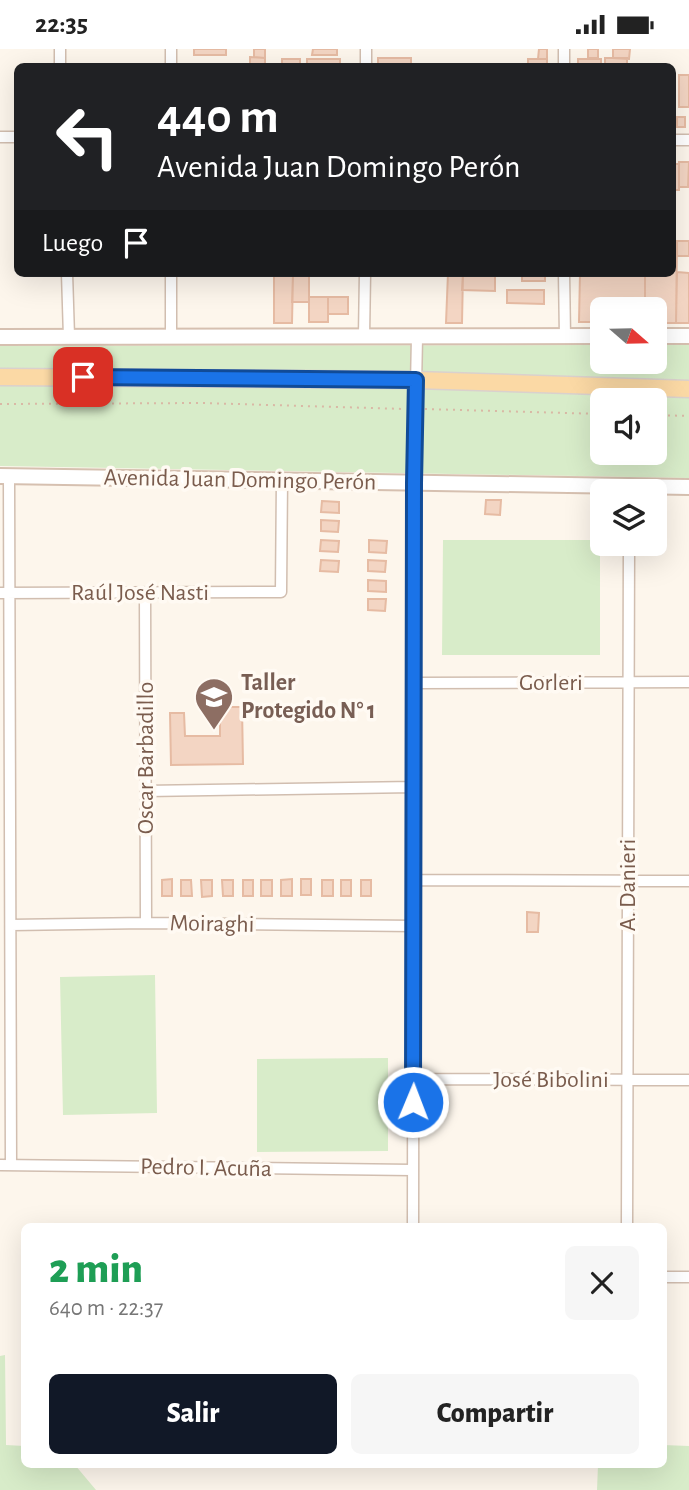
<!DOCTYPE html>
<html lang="es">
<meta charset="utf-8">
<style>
body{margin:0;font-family:"Alegreya Sans",sans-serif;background:#f6f6f6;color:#222;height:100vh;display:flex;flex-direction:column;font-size:26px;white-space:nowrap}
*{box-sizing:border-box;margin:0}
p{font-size:23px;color:#767676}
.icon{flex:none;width:38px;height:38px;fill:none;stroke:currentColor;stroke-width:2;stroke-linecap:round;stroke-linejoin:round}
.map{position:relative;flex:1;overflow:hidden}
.panel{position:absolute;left:21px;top:1174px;width:646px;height:245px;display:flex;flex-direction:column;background:#fff;border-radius:10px;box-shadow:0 7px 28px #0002}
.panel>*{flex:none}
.guide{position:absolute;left:14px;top:14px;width:662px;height:214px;border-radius:10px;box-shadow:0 7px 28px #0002;background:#202124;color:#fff;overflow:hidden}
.needle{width:46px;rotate:110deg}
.fabs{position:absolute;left:590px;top:248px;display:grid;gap:14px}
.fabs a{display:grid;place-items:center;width:77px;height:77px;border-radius:10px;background:#fff;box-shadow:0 7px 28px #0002;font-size:35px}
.pin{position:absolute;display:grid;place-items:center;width:60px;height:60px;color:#fff;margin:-30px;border-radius:14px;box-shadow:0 4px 10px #0006}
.me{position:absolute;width:77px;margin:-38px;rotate:1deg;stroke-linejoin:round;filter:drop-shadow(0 0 5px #0008)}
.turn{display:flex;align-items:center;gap:24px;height:147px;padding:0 28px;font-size:32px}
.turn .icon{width:91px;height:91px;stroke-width:2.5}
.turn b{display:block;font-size:49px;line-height:60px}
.then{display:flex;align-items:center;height:66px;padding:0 28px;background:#0003;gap:14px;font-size:26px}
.round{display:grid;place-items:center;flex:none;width:74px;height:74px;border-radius:10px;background:#f6f6f6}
.overview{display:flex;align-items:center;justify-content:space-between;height:119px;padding:0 28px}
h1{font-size:42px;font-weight:800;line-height:52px;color:#1e9e55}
.button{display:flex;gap:14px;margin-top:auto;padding:14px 28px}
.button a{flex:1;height:80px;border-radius:10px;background:#111827;color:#fff;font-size:28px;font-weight:800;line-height:80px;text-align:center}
.button a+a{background:#f6f6f6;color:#222}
.status{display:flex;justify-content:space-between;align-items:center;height:49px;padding:0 35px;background:#fff;direction:ltr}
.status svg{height:19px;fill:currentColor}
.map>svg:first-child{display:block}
</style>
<div class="status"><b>22:35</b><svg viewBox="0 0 49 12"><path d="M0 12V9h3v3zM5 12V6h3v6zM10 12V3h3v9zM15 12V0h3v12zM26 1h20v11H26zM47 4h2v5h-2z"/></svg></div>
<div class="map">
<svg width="689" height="1441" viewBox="0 0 689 1441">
<rect width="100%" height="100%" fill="#fdf6ec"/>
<path fill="#d8ecc9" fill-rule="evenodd" d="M 602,296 L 602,313 L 654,313 L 655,296 L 689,296 L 689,429 L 0,417 L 0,297 ZM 602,352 L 654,352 L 654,404 L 602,404 Z
M 443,491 L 600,491 L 600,606 L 442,606 Z
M 155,926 L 157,1064 L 63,1066 L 60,928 Z
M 388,1009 L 388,1102 L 257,1103 L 257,1010 Z
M 5,1306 L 6,1396 L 24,1397 L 24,1416 L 75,1416 L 96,1441 L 0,1441 L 0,1307 Z
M 663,1396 L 689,1397 L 689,1441 L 597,1441 L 598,1416 L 663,1416 Z"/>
<path fill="#f3d5c3" stroke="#e6bba3" stroke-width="2" d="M 194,0 L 226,0 L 226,6 L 194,6 Z
M 254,0 L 265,0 L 265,9 L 254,8 Z
M 313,0 L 337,0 L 337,6 L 312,6 Z
M 539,0 L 547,0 L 547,10 L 538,10 Z
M 588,0 L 598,0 L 598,9 L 588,9 Z
M 613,0 L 630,0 L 629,10 L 613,9 Z
M 250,8 L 265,9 L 265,18 L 250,18 Z
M 378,9 L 411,9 L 411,18 L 378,18 Z
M 605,9 L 627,9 L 627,18 L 605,18 Z
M 282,10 L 300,10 L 300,18 L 282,18 Z
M 307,10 L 340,10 L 340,18 L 307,18 Z
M 528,10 L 547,10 L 547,18 L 528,18 Z
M 578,10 L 601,10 L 601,18 L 578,18 Z
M 679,26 L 689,26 L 689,58 L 679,58 Z
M 677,68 L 685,68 L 685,78 L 677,78 Z
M 679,113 L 689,113 L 688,138 L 679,138 Z
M 672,115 L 679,115 L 679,141 L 672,141 Z
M 672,192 L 677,192 L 676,274 L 654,274 L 654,261 L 645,261 L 645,224 L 672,224 Z
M 677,192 L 689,192 L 689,207 L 677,207 Z
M 677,223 L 689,224 L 689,274 L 676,274 Z
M 448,224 L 463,225 L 462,274 L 446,274 Z
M 495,224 L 495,242 L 462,241 L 463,224 Z
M 522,224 L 545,224 L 545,232 L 522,232 Z
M 580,224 L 645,224 L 645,261 L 602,261 L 602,273 L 579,273 Z
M 274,225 L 293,226 L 292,274 L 274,274 Z
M 293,226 L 309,226 L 309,253 L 292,253 Z
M 507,241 L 544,241 L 544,255 L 507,254 Z
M 309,248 L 328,248 L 328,273 L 309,273 Z
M 328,248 L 348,248 L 348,265 L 328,265 Z
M 486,451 L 501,451 L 500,466 L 485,465 Z
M 322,452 L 339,453 L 339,464 L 321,463 Z
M 321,471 L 339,472 L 338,483 L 321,482 Z
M 321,491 L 339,492 L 338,503 L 320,502 Z
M 369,491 L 387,492 L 386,504 L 369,503 Z
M 321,511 L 339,512 L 338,523 L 320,522 Z
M 368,511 L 386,512 L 385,523 L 368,522 Z
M 368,531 L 386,532 L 386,543 L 368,542 Z
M 368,550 L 386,550 L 385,562 L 368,561 Z
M 220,658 L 242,658 L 243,715 L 171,716 L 170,664 L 184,664 L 185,687 L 220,687 Z
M 172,830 L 172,847 L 162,847 L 162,831 Z
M 292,830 L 292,847 L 281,847 L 281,831 Z
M 301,830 L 311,830 L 311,846 L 301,846 Z
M 181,831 L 191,831 L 192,847 L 181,847 Z
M 201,831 L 212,831 L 212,847 L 202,848 Z
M 222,831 L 233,831 L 233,847 L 223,847 Z
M 243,831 L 253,831 L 253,847 L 243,847 Z
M 261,831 L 272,831 L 272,847 L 261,847 Z
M 322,831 L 333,831 L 333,847 L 322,847 Z
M 341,831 L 351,831 L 351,847 L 341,847 Z
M 361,831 L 371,831 L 371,847 L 361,847 Z
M 527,863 L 539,864 L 538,883 L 527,883 Z"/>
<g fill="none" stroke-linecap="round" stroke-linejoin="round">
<g stroke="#d1beb0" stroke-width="13">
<path id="minor" d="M 60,0 L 60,18
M 564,0 L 564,18
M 171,18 L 171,0
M 366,18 L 366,0
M 0,88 L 18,88
M 672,91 L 689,91
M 67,224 L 69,288
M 564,224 L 565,288
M 171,288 L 171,224
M 364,288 L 365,224
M 9,428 L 11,1116
M 0,544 L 281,543 L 282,430
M 145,544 L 146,874
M 414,634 L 689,633
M 146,742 L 414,738
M 415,831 L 689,832
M 11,876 L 146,874 L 414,877
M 414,1030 L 689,1031
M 0,1116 L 412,1121
M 413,1178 L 414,434 L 417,288
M 627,1178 L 629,495
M 663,1228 L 689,1228"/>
</g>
<g stroke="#d6c0b0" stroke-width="18">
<path id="secondary" d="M 654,287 L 689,287
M 0,288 L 602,287
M 0,427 L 689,438"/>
</g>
<g stroke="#dad1cd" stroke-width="19">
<path id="primary" d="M 0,328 L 416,331 L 689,340"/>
</g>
<path stroke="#d9b8a5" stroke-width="2" stroke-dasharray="2 5" stroke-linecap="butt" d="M 0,355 L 202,354 L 405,360
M 425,360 L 602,365
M 654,366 L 689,367"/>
<use href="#minor" stroke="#fff" stroke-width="10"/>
<use href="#secondary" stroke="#fff" stroke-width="14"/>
<use href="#primary" stroke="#fbd9a5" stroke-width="16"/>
</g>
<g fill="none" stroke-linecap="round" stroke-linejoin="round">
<g stroke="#114b97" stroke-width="18">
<path id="route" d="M 83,328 L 416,331 L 414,434 L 413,1053"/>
</g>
<use href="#route" stroke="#1a73e8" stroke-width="12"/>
</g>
<defs>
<g id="school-pin" transform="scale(2.0125)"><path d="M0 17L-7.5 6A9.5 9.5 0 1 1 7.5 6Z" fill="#8d6e63" stroke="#fffaf3"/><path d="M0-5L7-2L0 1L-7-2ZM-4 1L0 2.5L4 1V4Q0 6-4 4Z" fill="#fff"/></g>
</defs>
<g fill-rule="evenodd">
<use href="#school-pin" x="214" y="648"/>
</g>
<g text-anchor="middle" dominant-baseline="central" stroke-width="7" stroke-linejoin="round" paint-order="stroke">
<g font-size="24" fill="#7a5c4d" stroke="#fffaf3">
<text transform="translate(240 431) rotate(1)">Avenida Juan Domingo Perón</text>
<text x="140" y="544">Raúl José Nasti</text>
<text x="551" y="634">Gorleri</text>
<text transform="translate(146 709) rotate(-90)">Oscar Barbadillo</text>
<text transform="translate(628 836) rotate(-90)">A. Danieri</text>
<text transform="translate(212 875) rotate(1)">Moiraghi</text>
<text x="551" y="1031">José Bibolini</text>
<text transform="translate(206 1119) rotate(1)">Pedro I. Acuña</text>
</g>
<g font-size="24" font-weight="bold" fill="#785e54" stroke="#fffaf3" text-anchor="start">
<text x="241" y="634">Taller<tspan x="241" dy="28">Protegido N° 1</tspan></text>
</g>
</g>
</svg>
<div class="fabs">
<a><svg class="needle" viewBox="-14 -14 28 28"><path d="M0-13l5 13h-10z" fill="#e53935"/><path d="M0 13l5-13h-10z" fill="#767676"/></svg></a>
<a><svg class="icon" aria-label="sound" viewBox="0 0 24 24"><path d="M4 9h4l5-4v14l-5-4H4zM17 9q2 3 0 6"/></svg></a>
<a><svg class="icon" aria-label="layers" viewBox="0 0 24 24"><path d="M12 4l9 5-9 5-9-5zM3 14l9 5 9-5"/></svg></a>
</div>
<div class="pin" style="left:83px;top:328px;background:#d93025"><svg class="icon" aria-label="arrive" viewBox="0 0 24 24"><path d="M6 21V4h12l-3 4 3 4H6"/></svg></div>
<svg class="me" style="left:413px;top:1053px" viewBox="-20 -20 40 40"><circle r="17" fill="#1a73e8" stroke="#fff" stroke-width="3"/><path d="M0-11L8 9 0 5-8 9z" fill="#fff"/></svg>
<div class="guide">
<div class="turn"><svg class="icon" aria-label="left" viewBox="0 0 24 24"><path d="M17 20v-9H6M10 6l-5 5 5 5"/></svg><div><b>440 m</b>Avenida Juan Domingo Perón</div></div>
<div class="then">Luego<svg class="icon" aria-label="arrive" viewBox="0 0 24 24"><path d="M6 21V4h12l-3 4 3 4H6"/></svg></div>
</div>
<section class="panel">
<div class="overview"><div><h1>2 min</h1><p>640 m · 22:37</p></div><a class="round"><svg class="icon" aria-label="close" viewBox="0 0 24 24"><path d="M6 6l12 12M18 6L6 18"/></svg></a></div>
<div class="button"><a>Salir</a><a>Compartir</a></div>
</section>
</div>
